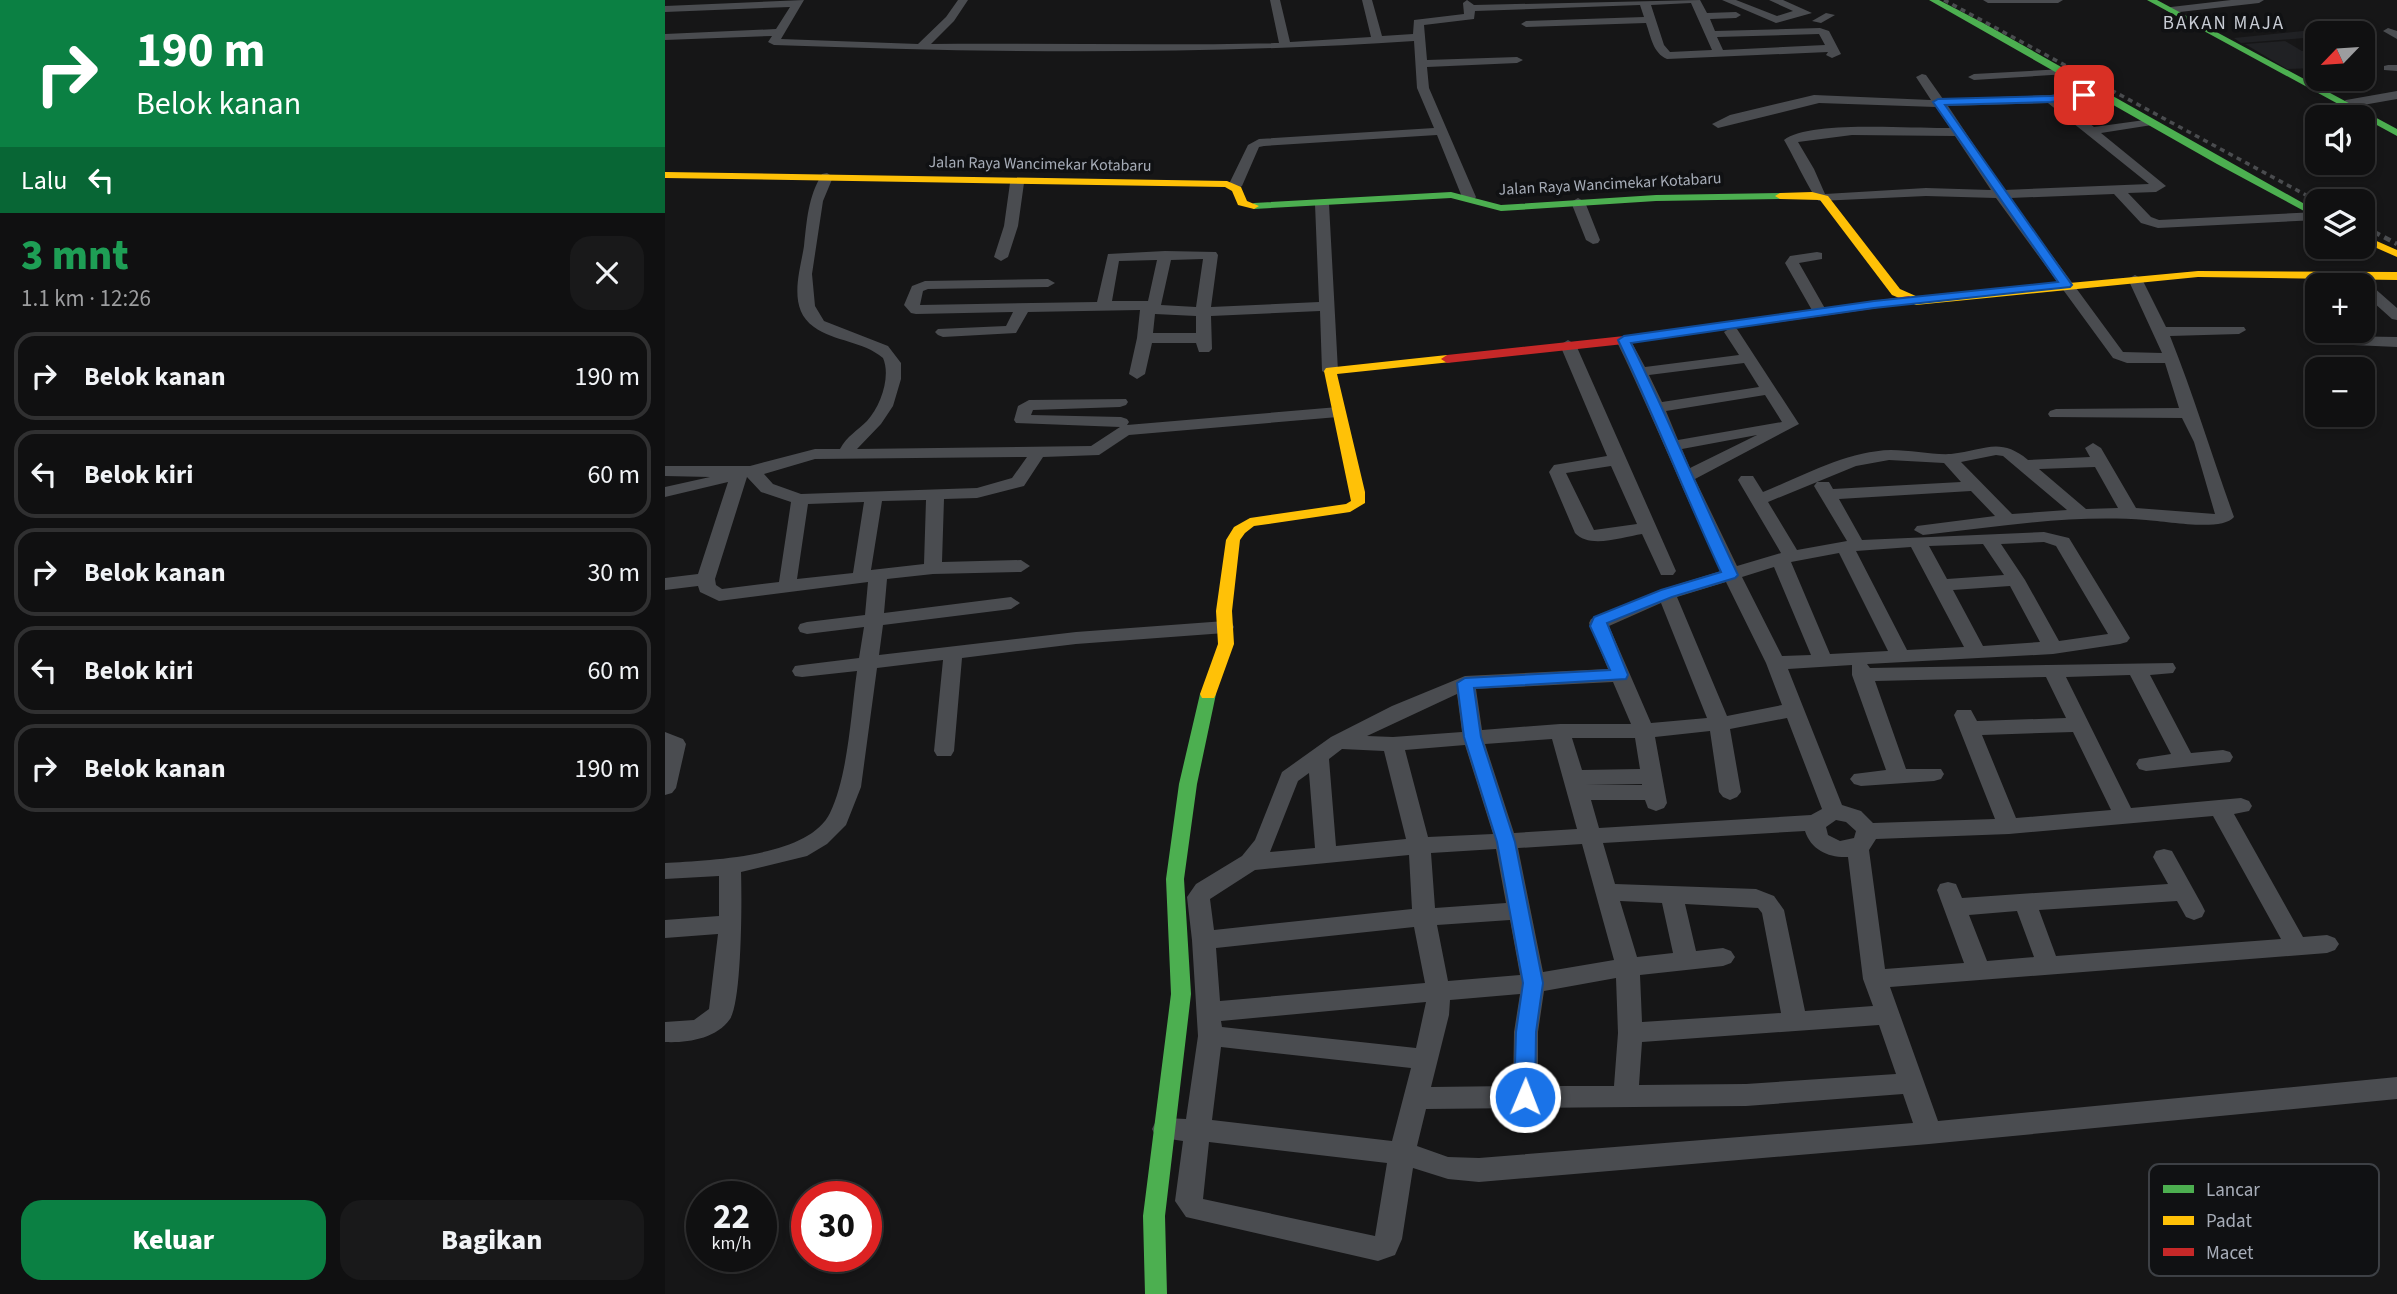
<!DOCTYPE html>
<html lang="id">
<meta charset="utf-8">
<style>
body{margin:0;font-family:"Source Sans 3",sans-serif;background:#19191a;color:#f1f3f6;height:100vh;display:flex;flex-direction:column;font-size:26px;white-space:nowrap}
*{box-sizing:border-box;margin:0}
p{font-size:23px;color:#9c9d9f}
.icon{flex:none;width:38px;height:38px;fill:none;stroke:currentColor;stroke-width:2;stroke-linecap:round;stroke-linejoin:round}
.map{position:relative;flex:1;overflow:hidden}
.details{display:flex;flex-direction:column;background:#101011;width:665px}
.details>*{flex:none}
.banner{background:#0b8043;color:#fff;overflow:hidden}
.needle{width:46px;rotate:245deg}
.buttons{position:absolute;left:1640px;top:21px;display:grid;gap:14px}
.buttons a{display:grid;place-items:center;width:70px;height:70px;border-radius:14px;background:#101011;box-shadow:0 4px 10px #0003,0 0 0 2px #303031;font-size:35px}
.speed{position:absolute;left:21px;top:1181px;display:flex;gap:14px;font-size:35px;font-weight:700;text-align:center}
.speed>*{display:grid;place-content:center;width:91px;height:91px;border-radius:50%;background:#101011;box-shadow:0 4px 10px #0003,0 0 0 2px #303031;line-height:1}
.speed small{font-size:18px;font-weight:400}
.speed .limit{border:10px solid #d22;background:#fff;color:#111}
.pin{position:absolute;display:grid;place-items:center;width:60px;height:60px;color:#fff;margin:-30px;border-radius:14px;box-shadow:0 4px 10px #0006}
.me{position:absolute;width:77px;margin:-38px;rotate:1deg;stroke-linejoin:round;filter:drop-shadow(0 0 5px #0008)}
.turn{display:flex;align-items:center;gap:24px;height:147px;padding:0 21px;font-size:32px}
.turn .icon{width:91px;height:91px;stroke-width:2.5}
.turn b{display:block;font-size:49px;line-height:60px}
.then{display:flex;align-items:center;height:66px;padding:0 21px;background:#0003;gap:14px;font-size:26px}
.round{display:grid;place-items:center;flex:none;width:74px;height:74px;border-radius:21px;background:#19191a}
.head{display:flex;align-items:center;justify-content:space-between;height:119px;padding:0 21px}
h1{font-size:42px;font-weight:800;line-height:52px;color:#1e9e55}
.cta{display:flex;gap:14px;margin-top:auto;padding:14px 21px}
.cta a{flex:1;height:80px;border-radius:21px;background:#0b8043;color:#fff;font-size:28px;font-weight:800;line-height:80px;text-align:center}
.cta a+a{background:#19191a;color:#f1f3f6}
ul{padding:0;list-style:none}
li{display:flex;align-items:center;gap:21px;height:88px;margin:0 14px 10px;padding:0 7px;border:4px solid #303031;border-radius:21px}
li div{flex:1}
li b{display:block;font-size:26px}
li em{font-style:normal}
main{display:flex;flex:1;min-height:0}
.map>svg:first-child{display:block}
</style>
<main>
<section class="details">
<div class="banner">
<div class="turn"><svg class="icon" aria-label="right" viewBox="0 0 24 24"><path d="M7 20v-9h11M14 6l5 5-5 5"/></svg><div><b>190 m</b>Belok kanan</div></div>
<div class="then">Lalu<svg class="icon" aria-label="left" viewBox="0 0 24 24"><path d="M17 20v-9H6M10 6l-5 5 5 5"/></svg></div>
</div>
<div class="head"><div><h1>3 mnt</h1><p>1.1 km · 12:26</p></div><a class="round"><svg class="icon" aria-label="close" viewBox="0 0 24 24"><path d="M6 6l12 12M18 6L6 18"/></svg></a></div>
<ul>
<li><svg class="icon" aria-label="right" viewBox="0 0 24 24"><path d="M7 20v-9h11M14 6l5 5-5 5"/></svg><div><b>Belok kanan</b></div><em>190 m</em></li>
<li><svg class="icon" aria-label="left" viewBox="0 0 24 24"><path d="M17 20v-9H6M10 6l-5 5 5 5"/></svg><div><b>Belok kiri</b></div><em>60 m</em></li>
<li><svg class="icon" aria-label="right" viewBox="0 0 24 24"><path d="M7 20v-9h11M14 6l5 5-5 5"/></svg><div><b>Belok kanan</b></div><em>30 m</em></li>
<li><svg class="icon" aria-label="left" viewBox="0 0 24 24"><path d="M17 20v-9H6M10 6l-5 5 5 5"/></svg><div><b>Belok kiri</b></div><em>60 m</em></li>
<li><svg class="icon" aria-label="right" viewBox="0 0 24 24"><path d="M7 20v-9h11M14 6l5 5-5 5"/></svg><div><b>Belok kanan</b></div><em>190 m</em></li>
</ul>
<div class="cta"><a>Keluar</a><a>Bagikan</a></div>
</section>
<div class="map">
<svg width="1732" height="1294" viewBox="0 0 1732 1294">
<rect width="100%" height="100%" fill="#161617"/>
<path fill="#202124" d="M 1647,30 L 1653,33 L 1652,37 L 1576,43 L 1569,38 Z
M 1620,41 L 1637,51 L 1652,50 L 1652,68 L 1622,69 L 1580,44 Z"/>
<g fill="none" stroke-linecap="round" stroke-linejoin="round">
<path fill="#4a4c50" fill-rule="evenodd" d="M 139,0 L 116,39 L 253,44 L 281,17 L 293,0 L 303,0 L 289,21 L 266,44 C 382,43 498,46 614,43 L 605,0 L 615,0 L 625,42 L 706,37 L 697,0 L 707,0 L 717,36 L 748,34 L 749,20 L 799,14 L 798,3 L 802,0 L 809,5 L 1035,0 L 1042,13 L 1071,12 L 1076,15 L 1071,18 L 1045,19 L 1050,31 L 1155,28 L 1164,31 L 1176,54 L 1167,58 L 1161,55 L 1163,52 L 1002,59 C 988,53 986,37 981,23 L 861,27 L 856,24 L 861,21 L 979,17 L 975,5 L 810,11 L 809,19 L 759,25 L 762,60 L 852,57 L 858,60 L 852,63 L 762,67 L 764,88 L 811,197 L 809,200 L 804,201 L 797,197 L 772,135 L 599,146 L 594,147 L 577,186 L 570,190 L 563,186 L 583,145 L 594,139 L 769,128 L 752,88 L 749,41 C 536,55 322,53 109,45 L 103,42 L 107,36 L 0,40 L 0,34 L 111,29 L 125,7 L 0,12 L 0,6 ZM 1026,3 L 1047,50 L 1005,52 L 999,45 L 986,5 ZM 1154,34 L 1160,45 L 1058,50 L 1052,37 Z
M 1057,0 L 1071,0 L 1112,16 L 1128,11 L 1104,0 L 1118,0 L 1147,13 L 1111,23 Z
M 1318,0 L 1398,0 L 1393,3 L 1323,3 Z
M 1566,0 L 1599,0 L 1594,3 L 1506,13 L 1501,10 L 1506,7 Z
M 1161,13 L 1170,15 L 1156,23 L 1147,21 Z
M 1723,28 L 1732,31 L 1732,39 L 1718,31 Z
M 1723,65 L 1732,65 L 1732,71 L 1719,70 L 1719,66 Z
M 1398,69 L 1402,70 L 1402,74 L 1309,80 L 1303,77 L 1309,74 Z
M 1257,74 L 1261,75 L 1278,99 L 1386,95 L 1434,89 L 1438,90 L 1438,96 L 1396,101 L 1429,127 L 1487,119 L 1487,125 L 1436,133 L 1501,186 L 1491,192 L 1463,193 L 1486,217 L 1494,220 L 1652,212 L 1652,220 L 1493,228 L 1476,223 L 1449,194 L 1345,198 L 1458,352 L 1497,353 L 1463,279 L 1470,275 L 1477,279 L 1501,327 L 1579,327 L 1581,330 L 1574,334 L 1505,336 C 1529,396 1547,456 1569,517 C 1557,532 1501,521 1481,520 C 1407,514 1331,527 1258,535 L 1249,530 L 1252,526 L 1330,516 L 1306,491 L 1174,499 L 1197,540 L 1379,532 L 1404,538 L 1465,638 L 1462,642 L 1455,644 L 1388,654 L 1202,664 L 1205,668 L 1508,663 L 1511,668 L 1508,673 L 1485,675 L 1526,753 L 1558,750 L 1565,752 L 1568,757 L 1565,762 L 1481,771 L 1474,769 L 1471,764 L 1474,759 L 1506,754 L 1465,675 L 1401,677 L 1466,808 L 1576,798 L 1584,801 L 1587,806 L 1584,811 L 1569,814 L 1638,937 L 1662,935 L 1670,938 L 1674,944 L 1670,950 L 1662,953 L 1225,987 L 1273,1121 L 1732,1077 L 1732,1099 L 1264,1144 L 814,1182 L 783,1179 L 748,1168 L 737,1239 L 730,1255 L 713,1261 L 521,1217 L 510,1201 L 518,1141 L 491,1137 L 487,1129 L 491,1121 L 500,1118 L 521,1119 L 533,1036 L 527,940 L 522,897 L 531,884 L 577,856 L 590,840 L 617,772 L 666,737 L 727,706 L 800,676 L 943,669 L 924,623 L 926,619 L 995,590 L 1056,571 C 1019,495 988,416 951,340 L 954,337 L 964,337 L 980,367 L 1074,355 L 1059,332 L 1067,327 L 1072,329 L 1134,424 L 1030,479 L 1072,566 L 1116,553 L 1073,480 L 1076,476 L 1088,476 L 1098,492 C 1138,476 1182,451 1226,450 C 1246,450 1267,455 1286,454 C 1319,451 1334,436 1363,460 L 1425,457 L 1420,448 L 1428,443 L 1436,448 L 1471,508 L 1550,514 L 1529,442 L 1517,418 L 1385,417 L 1383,414 L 1385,411 L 1391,409 L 1514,408 L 1500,363 L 1462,363 L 1448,358 L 1331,198 L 1261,196 L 1154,201 C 1148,198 1126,151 1119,140 C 1144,120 1250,129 1285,128 L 1271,107 L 1154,103 L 1053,128 L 1047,124 L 1065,115 L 1149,95 L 1266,100 L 1251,77 ZM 1383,103 L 1484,184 L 1339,190 L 1283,106 ZM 1187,135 L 1290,136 L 1326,190 L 1261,188 L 1160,194 L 1149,169 L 1133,142 ZM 1079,363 L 1094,387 L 997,402 L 984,375 ZM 1100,395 L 1117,422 L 1013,440 L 1001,411 ZM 1092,435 L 1025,468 L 1017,449 ZM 1331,455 L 1338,456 L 1402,510 L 1347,514 L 1296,462 ZM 1224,460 L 1279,463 L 1296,482 L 1168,489 L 1164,482 L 1152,482 L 1149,486 L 1182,541 L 1132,550 L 1103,502 L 1191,466 ZM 1430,467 L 1453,508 L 1421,509 L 1374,469 ZM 1379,542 L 1391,546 L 1443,634 L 1394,641 L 1360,580 L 1336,544 ZM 1318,544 L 1339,575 L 1282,579 L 1264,546 ZM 1246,547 L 1299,647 L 1242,650 L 1191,551 ZM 1174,553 L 1223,651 L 1165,654 L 1126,562 ZM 1109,567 L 1146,655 L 1117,656 L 1077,577 ZM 1061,582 L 1101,663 L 1117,705 L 1062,716 L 1012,597 ZM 1345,586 L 1375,642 L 1318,646 L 1288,590 ZM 996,603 L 1042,718 L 986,723 L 944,626 ZM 1187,665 L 1187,675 L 1221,770 L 1189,774 L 1185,779 L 1189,784 L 1196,786 L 1269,781 L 1276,779 L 1279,774 L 1276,769 L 1241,769 L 1210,681 L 1381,677 L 1401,718 L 1312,721 L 1306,710 L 1292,710 L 1289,715 L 1330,819 L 1208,823 L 1196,811 L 1177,805 L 1123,669 ZM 948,682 L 966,724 L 895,724 L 817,730 L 811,689 ZM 792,694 L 797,732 L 728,737 L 702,736 ZM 1122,718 L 1157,809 L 1146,815 L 934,828 L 926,800 L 980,800 L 983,808 L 991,811 L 999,808 L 1002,803 L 990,737 L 1045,731 L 1054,792 L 1058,797 L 1065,800 L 1072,797 L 1076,792 L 1065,729 ZM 1408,732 L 1446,810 L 1351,818 L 1317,735 ZM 907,738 L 970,738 L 975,769 L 917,770 ZM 887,739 L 912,829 L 849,833 L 820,744 ZM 800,745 L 828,834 L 763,837 L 740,750 ZM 677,749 L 719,751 L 741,839 L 671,846 L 664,759 ZM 644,773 L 650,848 L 605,852 L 633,781 ZM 977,784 L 977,785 L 921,785 ZM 1548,816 L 1616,939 L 1391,956 L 1374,910 L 1512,901 L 1521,917 L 1529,920 L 1537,917 L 1540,911 L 1537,905 L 1507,851 L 1499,849 L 1491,851 L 1488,857 L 1503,884 L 1297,898 L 1291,884 L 1283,882 L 1275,884 L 1272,890 L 1299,963 L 1220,969 L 1204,850 L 1211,839 L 1344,834 ZM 1171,820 L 1181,822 L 1191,831 L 1189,838 L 1175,841 L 1163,835 L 1161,827 ZM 1140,831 C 1146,850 1164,858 1183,857 L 1198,979 L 1208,1006 L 1140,1011 L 1119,910 L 1109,896 L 1091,889 L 950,884 L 938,843 ZM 917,844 L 949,960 L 878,972 L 853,848 ZM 831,849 L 841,903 L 770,908 L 766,853 ZM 744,855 L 747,909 L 549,930 L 545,899 L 590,870 ZM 955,901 L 997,903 L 1008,953 L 972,957 ZM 1020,904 L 1093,908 L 1097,913 L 1116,1013 L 977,1022 L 975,975 L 1058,966 L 1066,963 L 1070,957 L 1066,951 L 1058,948 L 1031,951 ZM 1352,911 L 1369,957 L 1322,961 L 1304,915 ZM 845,920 L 855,975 L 783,981 L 772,925 ZM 749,927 L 760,983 L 555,1001 L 551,948 ZM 951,978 L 953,1033 L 949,1086 L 873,1086 L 873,1032 L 879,991 ZM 855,994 L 849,1032 L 848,1086 L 766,1087 L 784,1015 L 785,1000 ZM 761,1002 L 751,1048 L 557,1027 L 556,1021 ZM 1214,1025 L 1231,1074 L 1081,1084 L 974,1085 L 977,1042 ZM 556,1047 L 746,1068 L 727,1141 L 547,1120 ZM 1238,1094 L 1248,1123 L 814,1158 L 783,1157 L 752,1146 L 761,1109 L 1081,1106 ZM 544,1142 L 722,1163 L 710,1236 L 538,1199 Z
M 1732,91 L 1732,99 L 1681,108 L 1675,104 L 1681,100 Z
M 162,173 L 168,177 L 158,201 L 147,274 L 150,306 L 159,321 L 223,346 L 236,363 L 236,379 L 228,406 L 216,424 L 192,449 L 426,446 L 455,427 L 351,423 L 349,420 L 353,406 L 364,400 L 461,399 L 463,402 L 461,405 L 455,407 L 368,410 L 366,415 L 456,417 L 462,419 L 464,422 L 462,425 L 673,407 L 681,412 L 673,417 L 464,435 L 434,455 L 378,457 L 359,486 L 312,498 L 279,499 L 277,562 L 356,560 L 365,566 L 356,572 L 268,574 L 222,579 L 219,613 L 346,597 L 355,603 L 346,609 L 218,625 L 214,655 L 411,632 L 560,621 L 567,623 L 569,627 L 567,631 L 560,633 L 411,644 L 297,658 L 289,751 L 286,756 L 272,756 L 269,751 L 278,660 L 212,668 L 196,787 L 181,825 L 162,844 L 142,856 L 76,872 C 77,898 77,1001 65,1019 C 51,1039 22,1043 0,1042 L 0,1022 L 29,1020 L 44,1009 L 53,934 L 0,938 L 0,920 L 54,916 L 54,876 L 0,879 L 0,863 C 43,860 143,858 165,813 C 183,776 186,713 192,671 L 137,677 L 130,676 L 127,671 L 130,666 L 137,665 L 194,658 L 199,627 L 142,634 L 135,632 L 133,628 L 135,624 L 142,622 L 200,615 L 203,582 L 54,601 L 35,592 L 33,586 L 0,590 L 0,578 L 33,574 L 63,482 L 0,497 L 0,487 L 45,477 L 0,476 L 0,466 L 85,466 L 150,449 L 175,449 C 182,436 192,431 202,421 C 216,406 226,376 218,358 C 198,341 170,342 149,327 C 122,308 135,272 139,246 C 142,220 143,197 157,174 ZM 362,457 L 347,478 L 312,488 L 136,494 L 108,484 L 99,474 L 150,459 ZM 82,477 L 96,492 L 126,502 L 114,582 L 57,589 L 51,585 L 50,579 ZM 261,500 L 259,564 L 206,570 L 217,501 ZM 199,502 L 188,573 L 132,579 L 143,504 Z
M 352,179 L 359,183 L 353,226 L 343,257 L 336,261 L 329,257 L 339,226 L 345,183 Z
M 913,198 L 920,202 L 935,240 L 933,243 L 928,244 L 921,240 L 906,202 Z
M 657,200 L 664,204 L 673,371 L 670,374 L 665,376 L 657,371 L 655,311 L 546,316 L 547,349 L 544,352 L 534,352 L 531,343 L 487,343 L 480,374 L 472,379 L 464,374 L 472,338 L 475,310 L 363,312 L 351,333 L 278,337 L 273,335 L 270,332 L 273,329 L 341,326 L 348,312 L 251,314 L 246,313 L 239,305 L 247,286 L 260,281 L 383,279 L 390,283 L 383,287 L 263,289 L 258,291 L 255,305 L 432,302 L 443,254 L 500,251 L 551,252 L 553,255 L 546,307 L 654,302 L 650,204 ZM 538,259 L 531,307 L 496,305 L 506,260 ZM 492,260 L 483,301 L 447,301 L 454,261 ZM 490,314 L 531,316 L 531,333 L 488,333 Z
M 1152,252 L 1157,253 L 1157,259 L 1134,263 L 1162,312 L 1155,316 L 1148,312 L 1120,263 L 1125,256 Z
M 1686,271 L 1691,272 L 1732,308 L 1732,320 L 1727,319 L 1698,293 L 1698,285 L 1689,285 L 1681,278 L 1681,272 Z
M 1671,336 L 1732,337 L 1732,347 L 1666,344 L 1663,341 Z
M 903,340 L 911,345 L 1011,571 L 1008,575 L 996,575 L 977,534 C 958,537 924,549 910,533 L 884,472 L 889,465 L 942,456 L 895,345 ZM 946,466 L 972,524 L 929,530 L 901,473 Z
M 0,732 L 18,739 L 21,744 L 11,788 L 7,793 L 0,795 Z"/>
<path fill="#4caf50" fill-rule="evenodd" d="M 1264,0 L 1274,0 L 1320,24 L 1652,211 L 1652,218 L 1552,164 Z
M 1482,0 L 1492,0 L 1732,129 L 1732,136 Z
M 786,192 L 836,205 L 991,195 L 1115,193 L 1120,196 L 1115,199 L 991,201 L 836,211 L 786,198 L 589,209 L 584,206 L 589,203 Z
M 543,689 L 551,694 L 532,784 L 519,879 L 526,994 L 500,1216 L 502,1294 L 480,1294 L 478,1216 L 506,994 L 501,879 L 514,784 L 535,694 Z"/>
<path fill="#ffc107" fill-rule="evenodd" d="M 0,172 L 562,181 L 576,187 L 582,201 L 594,206 L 589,209 L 573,205 L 567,191 L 560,187 L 0,178 Z
M 1147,192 L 1163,196 L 1235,289 L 1253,297 L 1533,271 L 1732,272 L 1732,280 L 1533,277 L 1251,305 L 1227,295 L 1155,200 L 1115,199 L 1110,196 L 1115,193 Z
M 1698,235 L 1732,250 L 1732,257 L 1698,242 Z
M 782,355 L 788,359 L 786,362 L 672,374 L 700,492 L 700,503 L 685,512 L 589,526 L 580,533 L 575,540 L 567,611 L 569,644 L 551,694 L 549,698 L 537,698 L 535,694 L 553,644 L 551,611 L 561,540 L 569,527 L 585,518 L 681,504 L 686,501 L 659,371 L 661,368 Z"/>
<path fill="#c62828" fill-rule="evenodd" d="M 1244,296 L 1250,300 L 1248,303 L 959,344 L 782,363 L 776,359 L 782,355 L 959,336 Z"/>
<path stroke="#4a4c4f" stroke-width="3.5" stroke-dasharray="5 4.5" stroke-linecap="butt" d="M 1279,0 L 1652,201"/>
<path stroke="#4a4c4f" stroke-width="4.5" stroke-dasharray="7 5" stroke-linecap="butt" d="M 1698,226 L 1732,244"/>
</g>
<path fill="#1a73e8" stroke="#114b97" stroke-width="2" d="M 1419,92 L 1424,95 L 1423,97 L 1386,102 L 1280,105 L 1407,285 L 1405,287 L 1209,308 L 966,343 C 1004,419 1036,498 1073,575 L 1070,578 L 1007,597 L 942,623 L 963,675 L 961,679 L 809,688 L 816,737 L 850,842 L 878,983 L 871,1032 L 870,1097 L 867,1103 L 860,1106 L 852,1103 L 849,1097 L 851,1032 L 858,983 L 832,842 L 799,737 L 792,683 L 800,678 L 945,670 L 925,626 L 929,617 L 996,590 L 1056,572 C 1020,495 990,417 953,340 L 959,336 L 1209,301 L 1393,282 L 1268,102 L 1273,99 L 1386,96 Z"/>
<g text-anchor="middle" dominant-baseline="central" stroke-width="7" stroke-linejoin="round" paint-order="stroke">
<g font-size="16" fill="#a7adb8" stroke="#101113">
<text transform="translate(375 164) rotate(1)">Jalan Raya Wancimekar Kotabaru</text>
<text transform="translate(945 184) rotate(-3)">Jalan Raya Wancimekar Kotabaru</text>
</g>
<g font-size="19" letter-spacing="2" fill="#c8ccd4" stroke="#101113">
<text x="1559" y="23">BAKAN MAJA</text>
</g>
</g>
<rect x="1484" y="1164" width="230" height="112" rx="10" fill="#101113" stroke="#3d4045" stroke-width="2"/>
<rect x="1498" y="1185" width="31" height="8" fill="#4caf50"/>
<rect x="1498" y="1216" width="31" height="9" fill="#ffc107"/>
<rect x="1498" y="1248" width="31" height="8" fill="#c62828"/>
<g font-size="19" fill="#a7adb8">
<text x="1541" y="1196">Lancar</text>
<text x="1541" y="1227">Padat</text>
<text x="1541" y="1259">Macet</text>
</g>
</svg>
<div class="buttons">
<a><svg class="needle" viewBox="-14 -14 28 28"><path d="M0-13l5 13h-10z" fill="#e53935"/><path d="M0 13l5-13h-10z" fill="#9c9d9f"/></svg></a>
<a><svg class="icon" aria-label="sound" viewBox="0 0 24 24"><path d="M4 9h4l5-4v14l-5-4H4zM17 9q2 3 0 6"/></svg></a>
<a><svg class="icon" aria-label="layers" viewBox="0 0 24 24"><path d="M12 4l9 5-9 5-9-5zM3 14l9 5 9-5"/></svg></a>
<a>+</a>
<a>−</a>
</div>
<div class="speed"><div>22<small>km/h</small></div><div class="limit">30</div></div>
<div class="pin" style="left:1419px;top:95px;background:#d93025"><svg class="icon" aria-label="arrive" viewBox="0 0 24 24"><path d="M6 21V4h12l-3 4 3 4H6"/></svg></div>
<svg class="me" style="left:860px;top:1097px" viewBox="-20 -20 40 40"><circle r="17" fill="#1a73e8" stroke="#fff" stroke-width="3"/><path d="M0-11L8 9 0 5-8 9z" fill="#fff"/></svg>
</div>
</main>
